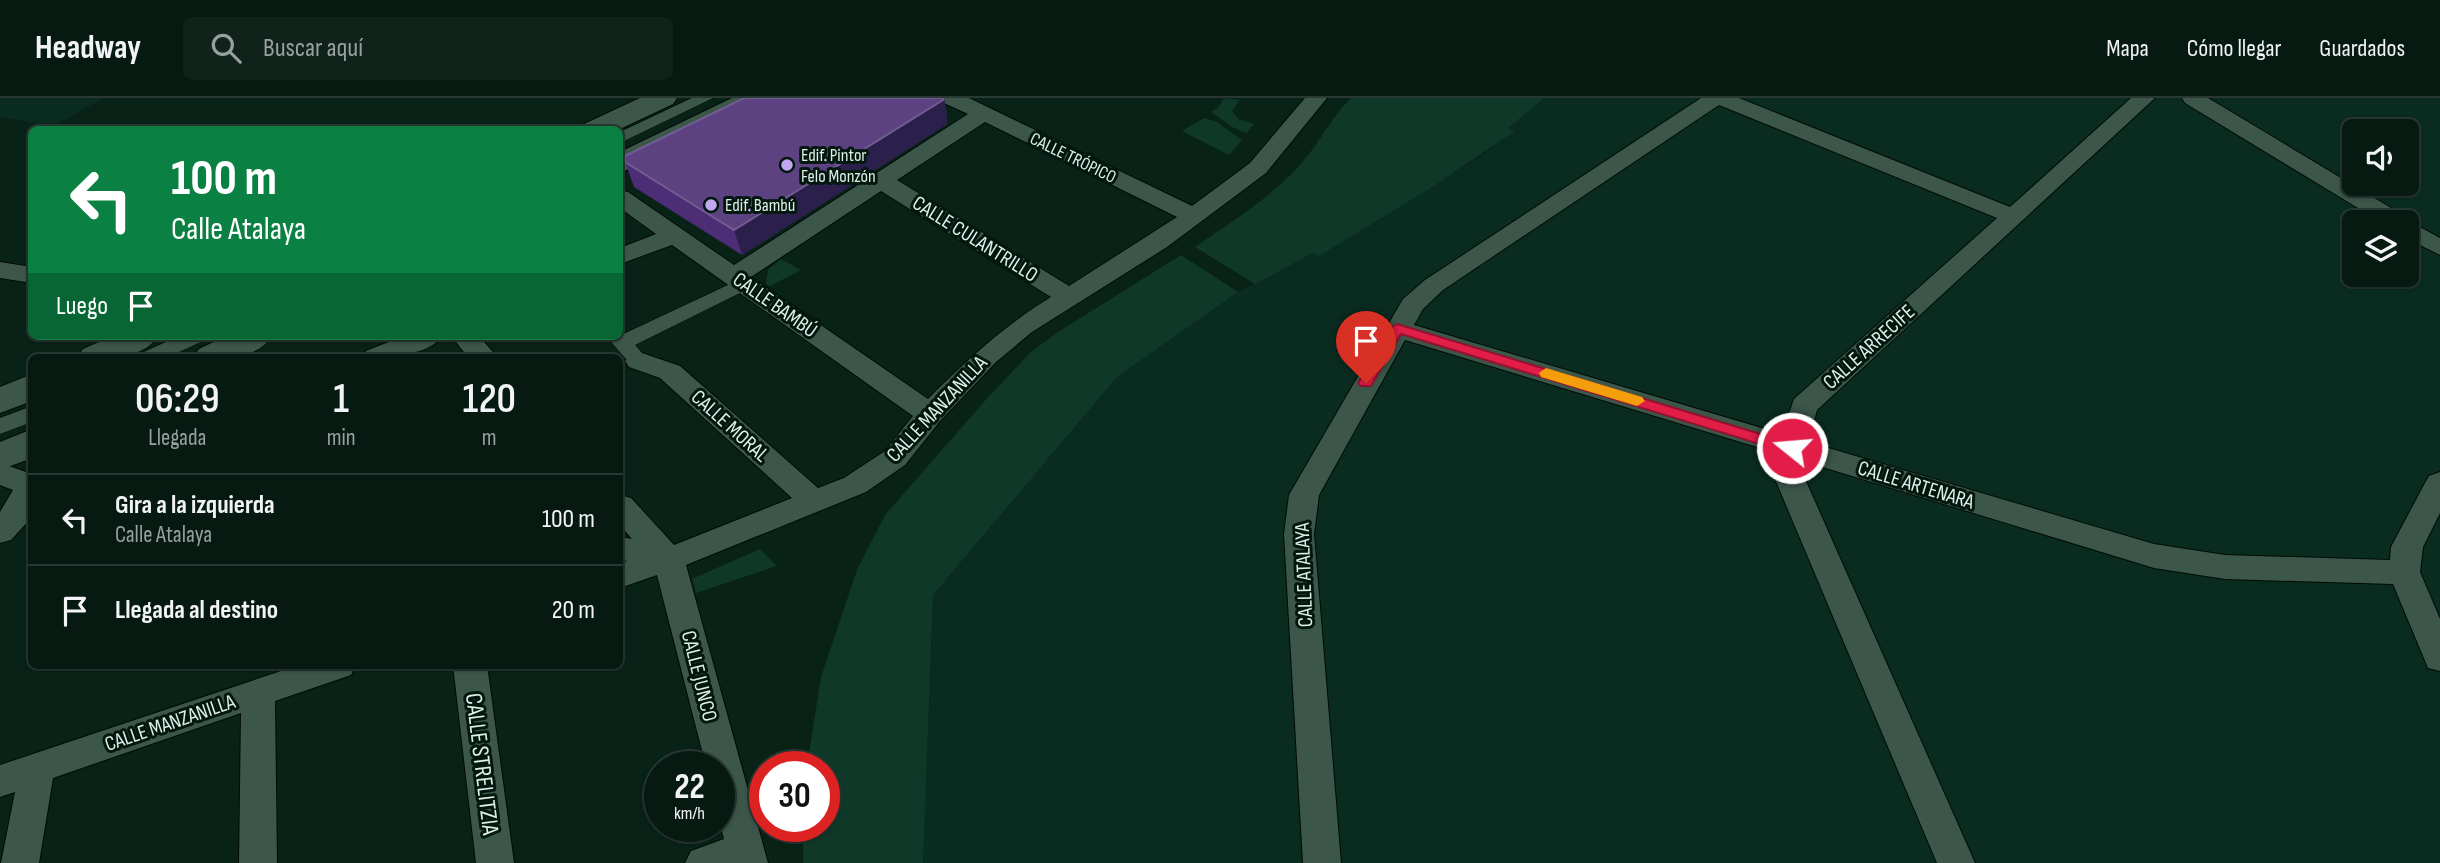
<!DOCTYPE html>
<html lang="es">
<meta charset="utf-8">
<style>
body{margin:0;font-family:"Sofia Sans Condensed",sans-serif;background:#10231b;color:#f1f3f6;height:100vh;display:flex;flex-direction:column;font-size:26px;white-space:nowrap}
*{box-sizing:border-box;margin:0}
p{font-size:23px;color:#98a19f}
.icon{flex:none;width:38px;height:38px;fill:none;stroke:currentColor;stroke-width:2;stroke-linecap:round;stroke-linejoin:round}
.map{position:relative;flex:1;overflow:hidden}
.side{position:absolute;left:28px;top:256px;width:595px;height:315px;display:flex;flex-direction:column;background:#071a12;border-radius:10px;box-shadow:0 2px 5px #0004,0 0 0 2px #283832}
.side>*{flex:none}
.banner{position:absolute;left:28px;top:28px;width:595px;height:214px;border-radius:10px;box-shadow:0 2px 5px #0004,0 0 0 2px #283832;background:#0b8043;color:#fff;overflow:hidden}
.controls{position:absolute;left:2342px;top:21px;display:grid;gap:14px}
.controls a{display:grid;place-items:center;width:77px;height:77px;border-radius:10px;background:#071a12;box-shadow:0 2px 5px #0004,0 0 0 2px #283832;font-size:35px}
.speed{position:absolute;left:644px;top:653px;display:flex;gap:14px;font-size:35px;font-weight:700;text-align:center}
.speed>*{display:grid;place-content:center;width:91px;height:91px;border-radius:50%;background:#071a12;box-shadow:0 2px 5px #0004,0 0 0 2px #283832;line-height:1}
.speed small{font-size:18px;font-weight:400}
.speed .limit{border:10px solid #d22;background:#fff;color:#111}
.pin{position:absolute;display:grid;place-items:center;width:60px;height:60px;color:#fff;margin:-72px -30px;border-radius:50% 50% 50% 0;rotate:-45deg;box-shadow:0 0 7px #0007}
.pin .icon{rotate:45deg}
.me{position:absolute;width:77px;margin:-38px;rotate:287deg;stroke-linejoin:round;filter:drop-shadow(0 0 5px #0008)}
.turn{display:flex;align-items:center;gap:24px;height:147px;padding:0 28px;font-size:32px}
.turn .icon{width:91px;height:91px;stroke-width:2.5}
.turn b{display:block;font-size:49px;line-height:60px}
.then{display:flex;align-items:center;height:66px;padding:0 28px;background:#0003;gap:14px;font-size:26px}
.eta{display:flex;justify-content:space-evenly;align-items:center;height:119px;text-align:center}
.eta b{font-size:42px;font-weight:600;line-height:49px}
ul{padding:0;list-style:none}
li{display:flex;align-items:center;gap:21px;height:91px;padding:0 28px;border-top:2px solid #283832}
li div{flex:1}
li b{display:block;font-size:26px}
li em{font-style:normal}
header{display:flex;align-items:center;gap:42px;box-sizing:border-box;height:98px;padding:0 35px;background:#071a12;border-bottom:2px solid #283832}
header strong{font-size:33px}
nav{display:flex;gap:38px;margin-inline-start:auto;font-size:24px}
.search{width:490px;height:63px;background:#10231b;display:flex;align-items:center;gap:18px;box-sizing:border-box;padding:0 24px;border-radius:10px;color:#98a19f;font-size:26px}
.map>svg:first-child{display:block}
</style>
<header>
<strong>Headway</strong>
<div class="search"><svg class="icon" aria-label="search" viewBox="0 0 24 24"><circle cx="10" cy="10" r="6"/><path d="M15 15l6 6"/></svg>Buscar aquí</div>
<nav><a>Mapa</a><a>Cómo llegar</a><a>Guardados</a></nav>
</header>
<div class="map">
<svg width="2440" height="765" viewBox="0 0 2440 765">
<rect width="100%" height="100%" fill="#092218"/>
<path fill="#0a2c20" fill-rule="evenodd" d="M 0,0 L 103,0 L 54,28 L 0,19 Z
M 1544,0 L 2440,0 L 2440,765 L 923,765 L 933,497 L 1117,279 L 1238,194 L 1313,155 L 1319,157 L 1477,60 L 1514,33 L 1507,30 ZM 2354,33 L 2406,33 L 2406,86 L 2354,86 ZM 2354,124 L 2406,124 L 2406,177 L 2354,177 Z"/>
<path fill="#103829" d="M 1224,0 L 1240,2 L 1232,13 L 1238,21 L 1254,26 L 1247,35 L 1234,30 L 1211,14 L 1218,10 Z
M 1351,0 L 1544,0 L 1508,30 L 1515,33 L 1429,91 L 1319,158 L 1313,155 L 1255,186 L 1195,149 C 1236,121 1282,93 1312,52 C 1325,34 1335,16 1351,0 Z
M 1204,20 L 1217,24 L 1242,42 L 1229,57 L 1182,33 Z
M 1181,157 L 1238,194 L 1117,279 L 933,497 L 923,765 L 803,765 L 803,728 L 824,728 L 824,668 L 807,668 L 821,579 L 857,472 L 885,417 L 990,297 L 1031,254 L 1058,234 Z
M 781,161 L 801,172 L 770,188 L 766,186 L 768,172 Z
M 760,451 L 777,468 L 696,495 L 692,481 Z"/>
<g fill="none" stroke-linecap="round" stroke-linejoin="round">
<g stroke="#000b04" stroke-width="1">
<path id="pedestrian" d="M 692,0 L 713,0 L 620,45 L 620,34 Z
M 745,179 L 755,185 L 752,189 L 635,247 L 649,263 L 646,268 L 632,268 L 612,245 L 615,240 Z
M 179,238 L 206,238 L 203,243 L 168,259 L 141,259 L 144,254 Z
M 32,308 L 32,324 L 0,336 L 0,320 Z"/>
</g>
<g stroke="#000b04" stroke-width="2">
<path id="minor" d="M 941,0 L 969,0 L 1192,108 L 1250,65 L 1305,0 L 1327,0 L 1266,75 L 1167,149 L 1032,234 L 996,264 L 940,323 L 905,367 L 866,394 L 686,467 L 768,765 L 685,765 L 691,753 L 724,741 L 719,723 L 719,668 L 706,668 L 657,477 L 620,490 L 620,466 L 627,463 L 620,461 L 620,439 L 632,441 L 620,427 L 620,397 L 631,400 L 674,447 L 792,400 L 660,280 L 629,269 L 625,263 L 629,257 L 639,254 L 680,268 L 818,390 L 844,380 L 885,353 L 913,318 L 672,147 L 620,166 L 620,150 L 656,136 L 620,110 L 620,92 L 628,94 L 734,167 L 968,16 L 944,5 ZM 985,24 L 1177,119 L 1069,188 L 897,82 ZM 881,93 L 1051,199 C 1004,228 967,262 928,301 L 751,179 Z
M 1701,0 L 1739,0 L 2010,109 L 2131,0 L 2155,0 L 1817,312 L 1808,344 L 2154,446 L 2225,457 L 2390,462 L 2391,449 L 2425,385 L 2429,378 L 2440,374 L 2440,415 L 2423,449 L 2420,474 L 2440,521 L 2440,573 L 2428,570 L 2393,486 L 2225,481 L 2154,470 L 1806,364 L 1805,381 L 1975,765 L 1937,765 L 1775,381 L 1777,355 L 1405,242 L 1319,397 L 1314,436 L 1341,765 L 1303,765 L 1284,436 L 1289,397 L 1403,201 L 1425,182 ZM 1719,7 L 1997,120 L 1794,301 L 1782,336 L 1414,227 L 1423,211 L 1443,192 Z
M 2182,0 L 2208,0 L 2406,119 L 2409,123 L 2440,140 L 2440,157 L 2406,140 L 2406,124 L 2381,124 L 2185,5 Z
M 0,164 L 32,169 L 32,185 L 0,180 Z
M 404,238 L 442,238 C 428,259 385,259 362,259 L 366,253 Z
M 451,238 L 479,238 L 497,259 L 468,259 Z
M 0,365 L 32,376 L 32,419 L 11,442 L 0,445 L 0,414 L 13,392 L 0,387 Z
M 299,567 L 356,567 L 351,577 L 275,603 L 277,765 L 239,765 L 241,615 L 53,680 L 39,765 L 1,765 L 15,694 L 0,699 L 0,667 Z
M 453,567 L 487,567 L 514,765 L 476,765 Z"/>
</g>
<g stroke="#000b04" stroke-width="2">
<path id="tertiary" d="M 640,0 L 677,0 L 673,6 L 618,32 L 580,32 L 584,26 Z
M 732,0 L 768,0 L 764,6 L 630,71 L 620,74 L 620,54 Z
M 112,238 L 158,238 C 141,264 104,259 77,259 L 83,251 Z
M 226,238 L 272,238 C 255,264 220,259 193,259 L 199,251 Z
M 32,276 L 32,303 L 0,315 L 0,289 Z
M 32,331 L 32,360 L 0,372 L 0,344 Z"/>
</g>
<use href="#pedestrian" fill="#3c564a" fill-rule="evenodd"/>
<use href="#minor" fill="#3c564a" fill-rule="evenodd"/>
<use href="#tertiary" fill="#3c564a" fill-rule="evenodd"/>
</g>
<path fill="#4d2d76" d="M 947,16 L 947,26 L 742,157 L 634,89 L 625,64 Z"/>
<path fill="#2b204b" d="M 943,0 L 944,0 L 947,16 L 947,26 L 742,157 L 734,132 Z"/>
<path fill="#5d4282" stroke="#715d92" stroke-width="2" d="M 744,0 L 943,0 L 943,2 L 734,132 L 625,64 L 625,58 Z"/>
<path fill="#e11d48" stroke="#92132f" stroke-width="2" d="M 1397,226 L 1797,347 L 1800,350 L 1792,356 L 1401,236 L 1371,288 L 1361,288 L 1358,285 L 1390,230 Z"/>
<path fill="#f59e0b" d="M 1546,270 L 1642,299 L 1645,303 L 1637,308 L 1541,279 L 1539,275 Z"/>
<g fill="#c2a8f3" stroke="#02180f" stroke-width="2.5">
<circle cx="787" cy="67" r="7"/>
<circle cx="711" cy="107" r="7"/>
</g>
<g text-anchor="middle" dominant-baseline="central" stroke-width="6" stroke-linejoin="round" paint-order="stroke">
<g font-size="18" fill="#dfeee7" stroke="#02180f" text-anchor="start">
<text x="801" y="57">Edif. Pintor<tspan x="801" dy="21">Felo Monzón</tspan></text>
<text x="725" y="107">Edif. Bambú</text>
</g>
<g font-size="18" fill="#dfeee7" stroke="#02180f">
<text transform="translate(1073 60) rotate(26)">CALLE TRÓPICO</text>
</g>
<g font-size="21" fill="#dfeee7" stroke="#02180f">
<text transform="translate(975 141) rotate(32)">CALLE CULANTRILLO</text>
<text transform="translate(775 207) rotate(35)">CALLE BAMBÚ</text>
<text transform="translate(1869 249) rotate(-42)">CALLE ARRECIFE</text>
<text transform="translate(937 311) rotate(-47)">CALLE MANZANILLA</text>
<text transform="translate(730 328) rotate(42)">CALLE MORAL</text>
<text transform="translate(1916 387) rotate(17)">CALLE ARTENARA</text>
<text transform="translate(1304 477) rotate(-92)">CALLE ATALAYA</text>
<text transform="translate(699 578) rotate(76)">CALLE JUNCO</text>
<text transform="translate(170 625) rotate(-19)">CALLE MANZANILLA</text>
</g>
<g font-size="24" fill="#dfeee7" stroke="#02180f">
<text transform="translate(482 666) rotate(83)">CALLE STRELITZIA</text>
</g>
</g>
</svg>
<div class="controls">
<a><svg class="icon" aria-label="sound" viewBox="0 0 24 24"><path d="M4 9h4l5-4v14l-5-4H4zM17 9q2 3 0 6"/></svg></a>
<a><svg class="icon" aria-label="layers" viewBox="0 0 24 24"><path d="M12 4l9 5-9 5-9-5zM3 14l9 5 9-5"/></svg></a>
</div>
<div class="speed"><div>22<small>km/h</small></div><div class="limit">30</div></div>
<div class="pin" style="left:1366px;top:285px;background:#d93025"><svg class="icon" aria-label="arrive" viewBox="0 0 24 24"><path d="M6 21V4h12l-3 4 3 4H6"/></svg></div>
<svg class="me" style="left:1792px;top:350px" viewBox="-20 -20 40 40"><circle r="17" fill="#e11d48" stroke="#fff" stroke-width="3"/><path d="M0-11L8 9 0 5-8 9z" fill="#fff"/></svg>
<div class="banner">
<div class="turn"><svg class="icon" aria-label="left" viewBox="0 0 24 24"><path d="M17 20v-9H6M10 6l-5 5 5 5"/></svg><div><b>100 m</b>Calle Atalaya</div></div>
<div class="then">Luego<svg class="icon" aria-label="arrive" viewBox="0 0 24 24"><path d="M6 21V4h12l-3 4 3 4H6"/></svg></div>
</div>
<section class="side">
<div class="eta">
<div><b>06:29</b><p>Llegada</p></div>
<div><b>1</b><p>min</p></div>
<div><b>120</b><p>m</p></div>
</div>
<ul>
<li><svg class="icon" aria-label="left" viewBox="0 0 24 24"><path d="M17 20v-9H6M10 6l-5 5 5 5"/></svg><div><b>Gira a la izquierda</b><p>Calle Atalaya</p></div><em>100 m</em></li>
<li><svg class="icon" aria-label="arrive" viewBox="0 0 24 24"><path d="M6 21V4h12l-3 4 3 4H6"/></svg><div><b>Llegada al destino</b></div><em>20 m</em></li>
</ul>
</section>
</div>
